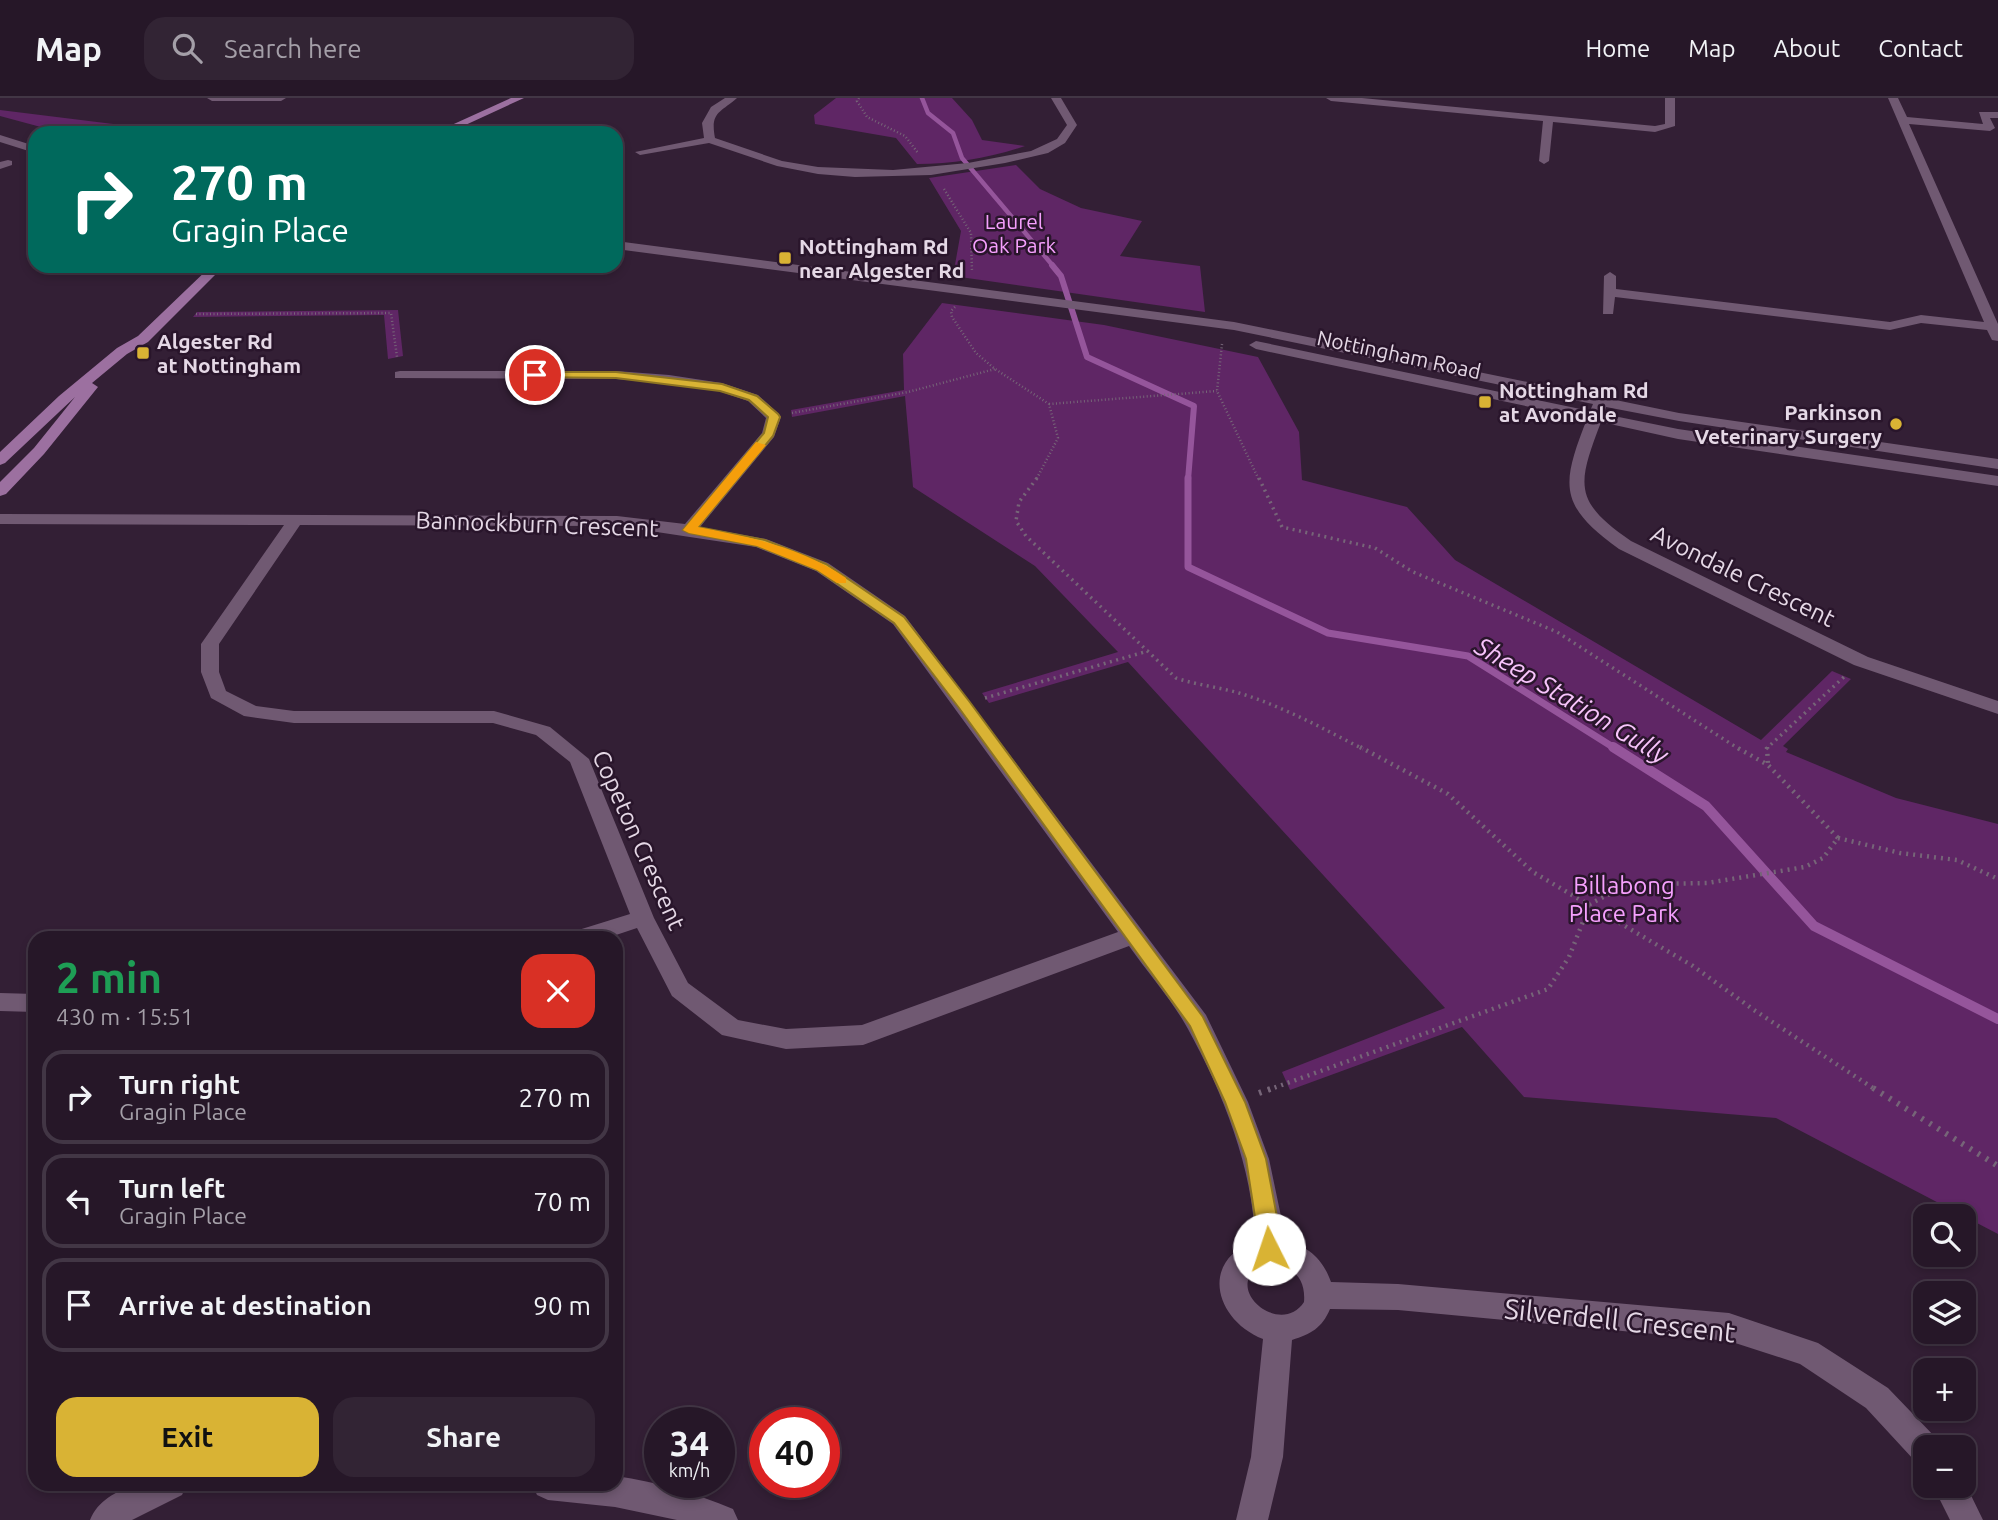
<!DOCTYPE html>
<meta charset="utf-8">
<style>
body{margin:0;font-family:Ubuntu,sans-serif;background:#322434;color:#f1f3f6;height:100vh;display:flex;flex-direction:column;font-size:26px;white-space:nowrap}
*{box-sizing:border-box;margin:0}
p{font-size:23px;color:#a49fa8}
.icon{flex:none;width:38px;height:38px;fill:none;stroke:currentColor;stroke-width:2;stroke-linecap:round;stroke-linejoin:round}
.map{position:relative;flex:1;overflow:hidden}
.sheet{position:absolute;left:28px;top:833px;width:595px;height:560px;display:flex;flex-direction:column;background:#261728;border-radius:21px;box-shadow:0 4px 10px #0003,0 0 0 2px #423645}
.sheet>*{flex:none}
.guide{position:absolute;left:28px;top:28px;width:595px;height:147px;border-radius:21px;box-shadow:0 4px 10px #0003,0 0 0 2px #423645;background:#00695c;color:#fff;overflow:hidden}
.tools{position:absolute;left:1913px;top:1106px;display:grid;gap:14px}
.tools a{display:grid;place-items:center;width:63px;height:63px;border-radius:14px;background:#261728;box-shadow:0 4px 10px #0003,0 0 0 2px #423645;font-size:35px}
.speed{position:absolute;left:644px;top:1309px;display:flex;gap:14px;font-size:35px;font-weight:700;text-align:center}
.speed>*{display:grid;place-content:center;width:91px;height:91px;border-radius:50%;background:#261728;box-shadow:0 4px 10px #0003,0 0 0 2px #423645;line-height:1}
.speed small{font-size:18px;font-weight:400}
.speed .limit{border:10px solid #d22;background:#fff;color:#111}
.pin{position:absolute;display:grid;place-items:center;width:60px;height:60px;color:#fff;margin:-30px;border:4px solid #fff;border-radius:50%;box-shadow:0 2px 7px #0007}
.me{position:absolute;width:77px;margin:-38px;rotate:356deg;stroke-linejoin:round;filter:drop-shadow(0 0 5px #0008)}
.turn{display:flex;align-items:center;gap:24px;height:147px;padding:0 28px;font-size:32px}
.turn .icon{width:91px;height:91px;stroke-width:2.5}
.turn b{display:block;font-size:49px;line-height:60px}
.round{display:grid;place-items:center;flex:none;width:74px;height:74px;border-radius:21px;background:#322434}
.overview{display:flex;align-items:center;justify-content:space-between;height:119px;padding:0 28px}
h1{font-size:42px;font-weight:700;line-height:52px;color:#1e9e55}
.button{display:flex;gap:14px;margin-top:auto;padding:14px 28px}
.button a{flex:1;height:80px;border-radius:21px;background:#d9b334;color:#111;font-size:28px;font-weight:700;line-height:80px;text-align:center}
.button a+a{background:#322434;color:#f1f3f6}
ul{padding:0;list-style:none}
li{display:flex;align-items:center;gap:21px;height:94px;margin:0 14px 10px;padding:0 14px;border:4px solid #423645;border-radius:21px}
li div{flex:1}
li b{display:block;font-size:26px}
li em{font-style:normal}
header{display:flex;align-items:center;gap:42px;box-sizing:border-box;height:98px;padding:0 35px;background:#261728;border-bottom:2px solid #423645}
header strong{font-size:33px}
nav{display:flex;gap:38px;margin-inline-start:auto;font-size:24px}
.search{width:490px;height:63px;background:#322434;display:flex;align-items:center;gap:18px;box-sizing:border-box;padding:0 24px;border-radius:21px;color:#a49fa8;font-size:26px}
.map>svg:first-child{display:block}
</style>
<header>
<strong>Map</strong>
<div class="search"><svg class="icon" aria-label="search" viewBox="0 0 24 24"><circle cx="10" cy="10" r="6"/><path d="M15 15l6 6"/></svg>Search here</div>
<nav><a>Home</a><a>Map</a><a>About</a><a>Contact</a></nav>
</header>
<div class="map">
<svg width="1998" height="1422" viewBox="0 0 1998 1422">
<rect width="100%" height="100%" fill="#331f35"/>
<path fill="#5f2665" d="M 836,0 L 952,0 L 972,22 L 982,42 L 1025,48 C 990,60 954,66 917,66 L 896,40 L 815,26 L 814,17 Z
M 0,12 L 186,35 L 63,35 L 0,18 Z
M 1016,67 L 1040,91 L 1081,110 L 1142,123 L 1120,158 L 1200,168 L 1205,214 L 953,178 L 961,133 L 929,80 Z
M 942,205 L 1104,227 L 1258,259 L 1299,334 L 1302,382 L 1407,409 L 1455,462 L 1761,642 L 1832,573 L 1851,581 L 1783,648 L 1788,651 L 1786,654 L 1896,700 L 1998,726 L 1998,1136 L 1776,1020 L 1524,999 L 1462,929 L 1290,992 L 1282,974 L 1445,910 L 1128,564 L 989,605 L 982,595 L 1118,554 L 1035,468 L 913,389 L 905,298 L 792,319 L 791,312 L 904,292 L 903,256 Z
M 398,212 L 403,258 L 388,261 L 384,217 L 193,219 L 197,214 Z"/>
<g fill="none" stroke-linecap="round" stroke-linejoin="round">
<path stroke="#95559b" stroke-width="4.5" d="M 922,0 L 928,15 L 953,35 L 962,60 L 1054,169"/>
<path stroke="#95559b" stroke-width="6" d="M 1052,167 L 1061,178 L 1087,259 L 1194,308 L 1188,382"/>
<path stroke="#95559b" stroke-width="7" d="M 1188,380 L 1188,469 L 1328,535 L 1468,558 L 1616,651"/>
<path stroke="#95559b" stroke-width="10" d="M 1613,649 L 1706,708 L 1814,828 L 1998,921"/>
<path stroke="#766578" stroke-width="2.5" stroke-dasharray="1 2.5" stroke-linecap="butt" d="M 859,0 L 857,3 L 867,19 L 905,38 L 918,55
M 944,91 L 971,135 L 972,174
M 955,209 L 951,213 L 952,219 L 976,255 L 995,271 L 1049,306 L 1058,340 L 1036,382
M 196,216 L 391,215 L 397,259
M 1222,246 L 1217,293 L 1259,382
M 1049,306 L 1217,293
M 792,315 L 908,294 L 995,271"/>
<path stroke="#766578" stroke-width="3.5" stroke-dasharray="2 4.5" stroke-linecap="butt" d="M 1037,380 L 1019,404 L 1016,423 L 1026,438 L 1176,580 C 1197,587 1218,589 1239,595 C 1282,608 1324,631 1363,651
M 1259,380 L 1282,429 L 1375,450 L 1413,474 L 1557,534 L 1739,651
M 985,600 L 1148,553
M 1766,651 L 1845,578"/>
<path stroke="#766578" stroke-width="4.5" stroke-dasharray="2 5" stroke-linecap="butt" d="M 1360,649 L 1448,696 L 1533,774 L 1693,868 L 1754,912 L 1876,992
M 1767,649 L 1768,667
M 1838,740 L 1900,755 L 1957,762 L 1998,781
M 1268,992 L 1548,891 L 1569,859 L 1590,806 L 1607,797 L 1658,786 L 1707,785 L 1805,769 L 1823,760 L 1838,740 L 1768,667 L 1736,649"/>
<path stroke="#766578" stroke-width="6" stroke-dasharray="2.5 7" stroke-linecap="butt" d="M 1873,990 L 1998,1068
M 1259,995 L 1273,990"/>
<path fill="#705972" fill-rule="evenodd" d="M 207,0 L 286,0 L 281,3 L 212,3 Z
M 725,0 L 737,0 C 720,15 710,14 715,40 L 782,63 L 818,69 L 893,72 L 968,65 L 1031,53 L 1057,41 L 1067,27 L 1051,0 L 1061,0 L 1077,27 L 1065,45 L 1048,55 L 1005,65 L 931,77 L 855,79 L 818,76 L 777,68 L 709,45 L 640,57 L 635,54 L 704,40 L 702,25 L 711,9 Z
M 1326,0 L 1362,0 L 1655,28 L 1665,26 L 1665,0 L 1675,0 L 1675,28 L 1655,34 L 1553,24 L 1549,63 L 1544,66 L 1539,63 L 1543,23 L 1331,3 Z
M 1888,0 L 1898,0 L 1907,19 L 1983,26 L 1979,14 L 1998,14 L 1998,20 L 1990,20 L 1995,30 L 1990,33 L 1909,26 L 1998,226 L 1998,243 L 1992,242 L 1987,232 L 1921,225 L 1890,232 L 1615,199 L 1613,216 L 1603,216 L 1604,178 L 1610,174 L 1616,178 L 1616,191 L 1890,224 L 1921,217 L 1984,224 Z
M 0,37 L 35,48 L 35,55 L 0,44 Z
M 8,62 L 12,63 L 12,67 L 0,71 L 0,64 Z
M 616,143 L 1234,224 L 1679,315 L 1998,361 L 1998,371 L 1679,323 L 1606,309 L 1604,316 L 1678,331 L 1998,378 L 1998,388 L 1678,341 L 1601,324 C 1577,387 1573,403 1631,443 L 1868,559 L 1998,603 L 1998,616 L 1854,567 L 1619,451 C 1558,407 1561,387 1587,321 L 1256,251 L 1249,247 L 1256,243 L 1590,313 L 1593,306 L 1234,232 L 616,151 Z
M 400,273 L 616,273 L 669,277 L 722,285 L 758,297 L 779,316 L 781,319 L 774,339 L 700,429 L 766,441 L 828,465 L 905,518 L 1206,917 L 1248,1004 L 1269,1061 L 1282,1123 L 1283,1141 C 1308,1149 1322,1159 1331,1184 L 1398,1186 L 1729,1215 L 1818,1245 L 1888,1290 L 1936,1340 L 1940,1349 L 1925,1349 L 1925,1366 L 1914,1362 L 1866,1310 L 1800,1266 L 1729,1243 L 1398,1212 L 1330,1211 C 1322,1230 1311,1236 1292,1242 L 1283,1359 L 1268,1422 L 1236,1422 L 1251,1359 L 1263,1241 C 1215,1222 1199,1163 1255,1143 C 1253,1070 1223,995 1188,931 C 1172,902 1148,875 1129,848 L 863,947 L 786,951 L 722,937 L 672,898 L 637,830 L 607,840 L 568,840 L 572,834 L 630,816 L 570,664 L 536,637 L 493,625 L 294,625 L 244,618 L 211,600 L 201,574 L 201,546 L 284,427 L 0,426 L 0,416 L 617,418 L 685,426 L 762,335 L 766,320 L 748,303 L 719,293 L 669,285 L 616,281 L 395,280 L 395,274 ZM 300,427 L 617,428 L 756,449 L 816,473 L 893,526 L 1118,834 L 862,927 L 786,931 L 738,922 L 688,885 L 654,820 L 589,661 L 550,629 L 494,613 L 294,613 L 256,608 L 226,593 L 219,574 L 219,546 ZM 1269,1164 C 1292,1168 1306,1179 1304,1204 C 1279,1242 1214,1184 1269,1164 Z
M 0,895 L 35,896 L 35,914 L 0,913 Z
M 616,1378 C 657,1384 695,1395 733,1411 L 738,1422 L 677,1422 L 615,1409 L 548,1402 L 537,1397 L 532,1386 L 616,1386 Z
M 1964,1383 L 1983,1422 L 1950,1422 L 1933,1388 L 1964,1388 Z
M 135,1386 L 187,1386 L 182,1397 L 132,1422 L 90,1422 C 98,1402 116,1394 135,1386 Z"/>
<path fill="#9c70a0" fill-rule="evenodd" d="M 511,0 L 524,0 L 448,35 L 434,35 Z
M 211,168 L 224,168 L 148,244 L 127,256 L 92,285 L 98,289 L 44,356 L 6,396 L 0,398 L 0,384 L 34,350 L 75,299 L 5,365 L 0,367 L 0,354 L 59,298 L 117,250 L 138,238 Z"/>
</g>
<path fill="#d9b334" stroke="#8d7422" stroke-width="2" d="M 535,274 L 616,274 L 722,286 L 757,298 L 778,316 L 780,319 L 773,338 L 698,429 L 765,442 L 826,466 L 904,519 L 969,603 L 1203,919 L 1245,1004 L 1266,1061 L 1278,1124 L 1279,1151 L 1276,1158 L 1269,1161 L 1261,1158 L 1246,1061 L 1225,1004 L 1190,928 L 959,610 L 894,525 L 817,472 L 757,448 L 689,435 L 683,432 L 764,335 L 768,319 L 749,302 L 720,293 L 616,280 L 531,279 L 530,277 Z"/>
<path fill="#f59e0b" d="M 756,344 L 766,347 L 698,429 C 750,439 801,449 846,480 L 846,485 L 837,485 L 817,472 L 757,448 L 689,435 L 683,432 Z"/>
<g fill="#d9b334" stroke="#29152b" stroke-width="2.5">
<rect x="778" y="153" width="14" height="14" rx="3.5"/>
<rect x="136" y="248" width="14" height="14" rx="3.5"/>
<rect x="1478" y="297" width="14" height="14" rx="3.5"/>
<circle cx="1896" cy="326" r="7"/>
</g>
<g text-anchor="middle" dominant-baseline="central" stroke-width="5" stroke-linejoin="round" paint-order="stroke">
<g font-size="21" fill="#f6a0fe" stroke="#29152b">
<text x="1014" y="123">Laurel<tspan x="1014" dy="24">Oak Park</tspan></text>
</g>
<g font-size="21" font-weight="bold" fill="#e5d8e6" stroke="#29152b" text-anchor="start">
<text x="799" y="148">Nottingham Rd<tspan x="799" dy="24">near Algester Rd</tspan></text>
<text x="157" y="243">Algester Rd<tspan x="157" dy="24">at Nottingham</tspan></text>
<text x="1499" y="292">Nottingham Rd<tspan x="1499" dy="24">at Avondale</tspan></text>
<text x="1882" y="314" text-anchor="end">Parkinson<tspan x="1882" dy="24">Veterinary Surgery</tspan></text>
</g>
<g font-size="21" fill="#e5d8e6" stroke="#29152b">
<text transform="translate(1399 256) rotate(12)">Nottingham Road</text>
</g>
<g font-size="24" fill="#e5d8e6" stroke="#29152b">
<text transform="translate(537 426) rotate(2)">Bannockburn Crescent</text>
<text transform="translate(1743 478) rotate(26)">Avondale Crescent</text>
<text transform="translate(639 742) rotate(66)">Copeton Crescent</text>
</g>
<g font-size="24" fill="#f6a0fe" stroke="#29152b">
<text x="1624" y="787">Billabong<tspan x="1624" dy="28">Place Park</tspan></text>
</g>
<g font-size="26" font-style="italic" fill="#f8c4fc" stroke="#29152b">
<text transform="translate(1572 602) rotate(31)">Sheep Station Gully</text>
</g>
<g font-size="28" fill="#e5d8e6" stroke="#29152b">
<text transform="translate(1620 1222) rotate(6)">Silverdell Crescent</text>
</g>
</g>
</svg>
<div class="tools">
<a><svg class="icon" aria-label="search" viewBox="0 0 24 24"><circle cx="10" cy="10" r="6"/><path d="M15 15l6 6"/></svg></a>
<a><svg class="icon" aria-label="layers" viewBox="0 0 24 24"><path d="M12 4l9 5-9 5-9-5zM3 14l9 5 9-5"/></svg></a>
<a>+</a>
<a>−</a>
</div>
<div class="speed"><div>34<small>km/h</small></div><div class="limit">40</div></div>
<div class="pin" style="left:535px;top:277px;background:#d93025"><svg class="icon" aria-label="arrive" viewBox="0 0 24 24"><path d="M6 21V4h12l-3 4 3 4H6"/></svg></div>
<svg class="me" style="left:1269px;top:1151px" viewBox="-20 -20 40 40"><circle r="19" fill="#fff"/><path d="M0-13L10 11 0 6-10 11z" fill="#d9b334"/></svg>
<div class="guide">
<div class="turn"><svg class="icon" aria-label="right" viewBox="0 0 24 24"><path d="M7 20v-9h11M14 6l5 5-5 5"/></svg><div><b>270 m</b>Gragin Place</div></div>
</div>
<section class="sheet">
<div class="overview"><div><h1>2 min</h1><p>430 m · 15:51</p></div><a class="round" style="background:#d93025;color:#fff"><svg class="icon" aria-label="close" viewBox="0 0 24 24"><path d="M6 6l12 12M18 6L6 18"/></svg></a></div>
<ul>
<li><svg class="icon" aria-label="right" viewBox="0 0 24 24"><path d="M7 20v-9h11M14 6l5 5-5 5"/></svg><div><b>Turn right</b><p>Gragin Place</p></div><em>270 m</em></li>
<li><svg class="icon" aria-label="left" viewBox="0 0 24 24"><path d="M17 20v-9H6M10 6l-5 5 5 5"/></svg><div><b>Turn left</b><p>Gragin Place</p></div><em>70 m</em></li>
<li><svg class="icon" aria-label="arrive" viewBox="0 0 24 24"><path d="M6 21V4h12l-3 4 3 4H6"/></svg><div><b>Arrive at destination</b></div><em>90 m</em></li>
</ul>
<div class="button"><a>Exit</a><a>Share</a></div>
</section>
</div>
